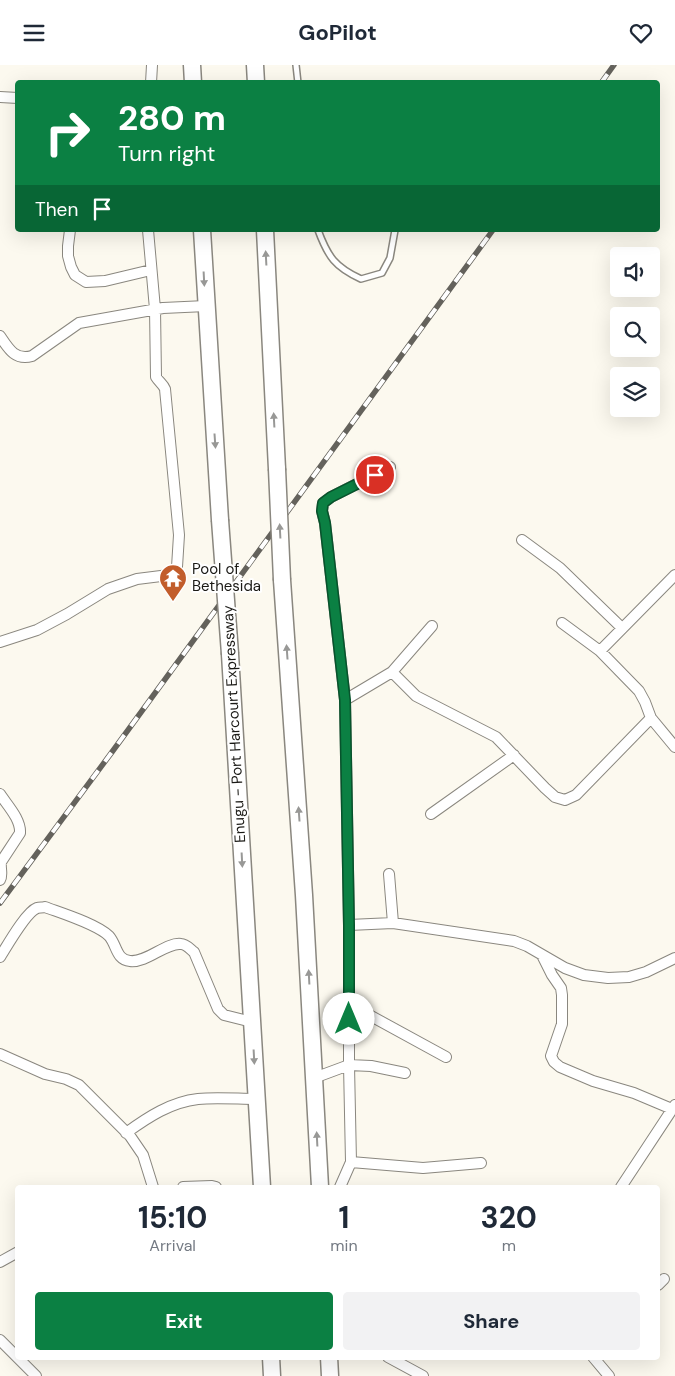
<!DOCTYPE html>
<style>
body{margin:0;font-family:"DM Sans",sans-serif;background:#f2f2f3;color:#1f2937;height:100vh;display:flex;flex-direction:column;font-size:19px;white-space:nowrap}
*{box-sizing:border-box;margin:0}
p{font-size:16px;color:#747a83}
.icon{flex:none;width:28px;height:28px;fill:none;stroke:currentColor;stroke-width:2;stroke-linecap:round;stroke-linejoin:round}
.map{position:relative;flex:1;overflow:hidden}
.drawer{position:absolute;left:15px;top:1120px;width:645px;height:175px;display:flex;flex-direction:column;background:#fff;border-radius:5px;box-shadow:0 5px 20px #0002}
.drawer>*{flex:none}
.top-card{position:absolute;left:15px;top:15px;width:645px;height:152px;border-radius:5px;box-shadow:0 5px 20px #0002;background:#0b8043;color:#fff;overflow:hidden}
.buttons{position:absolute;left:610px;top:182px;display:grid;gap:10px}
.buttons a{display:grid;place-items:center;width:50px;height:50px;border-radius:5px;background:#fff;box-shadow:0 5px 20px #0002;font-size:25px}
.pin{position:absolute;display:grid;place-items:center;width:42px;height:42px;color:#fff;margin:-21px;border:2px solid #fff;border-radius:50%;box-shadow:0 1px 5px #0007}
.me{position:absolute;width:55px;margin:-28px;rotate:0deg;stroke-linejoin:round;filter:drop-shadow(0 0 4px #0008)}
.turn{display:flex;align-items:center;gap:18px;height:105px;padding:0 20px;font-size:22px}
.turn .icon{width:65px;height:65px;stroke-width:2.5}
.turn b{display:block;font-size:35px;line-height:42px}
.then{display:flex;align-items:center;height:48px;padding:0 20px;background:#0003;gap:10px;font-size:19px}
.eta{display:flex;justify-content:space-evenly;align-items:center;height:85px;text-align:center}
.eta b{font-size:30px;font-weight:700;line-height:35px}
.primary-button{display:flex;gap:10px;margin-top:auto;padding:10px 20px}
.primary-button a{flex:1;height:58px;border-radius:5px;background:#0b8043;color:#fff;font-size:20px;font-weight:700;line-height:58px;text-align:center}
.primary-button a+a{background:#f2f2f3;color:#1f2937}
header{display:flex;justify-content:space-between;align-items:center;height:65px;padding:0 20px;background:#fff;font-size:22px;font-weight:700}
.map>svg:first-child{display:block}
</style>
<header><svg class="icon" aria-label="menu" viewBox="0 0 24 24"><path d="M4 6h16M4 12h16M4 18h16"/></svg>GoPilot<svg class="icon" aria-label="heart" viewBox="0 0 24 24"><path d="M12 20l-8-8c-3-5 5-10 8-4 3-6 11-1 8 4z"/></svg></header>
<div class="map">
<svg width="675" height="1311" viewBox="0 0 675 1311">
<rect width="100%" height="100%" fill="#fcf9ef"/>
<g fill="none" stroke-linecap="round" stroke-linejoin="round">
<g stroke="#8a877f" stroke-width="8">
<path id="service" d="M 296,0 L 298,18
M 318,165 C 328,192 335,202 361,214 L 382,208 L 390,193 L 395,165"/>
</g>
<g stroke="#8a877f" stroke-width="12">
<path id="minor" d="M 151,18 L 152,0
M 0,32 L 18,33
M 70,165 L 68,181 L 68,191 L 71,202 L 75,210 L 86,217 L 105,216 L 151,205
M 0,271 C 8,283 15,296 32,291 L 79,258 L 163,243 L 206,241
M 522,475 L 560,503 L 622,563
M 562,558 L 600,586 L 639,626 L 645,637 L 651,653 L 675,682
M 0,577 L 37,565 L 67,549 L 108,524 L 137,514 L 169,510 L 173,507 L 177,502 L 179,470 L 165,324 C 163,319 159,317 156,312 L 155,244 L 148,165
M 600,586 L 675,510
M 392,607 L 416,631 L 496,672 L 545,723 L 555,732 L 565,735 L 576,730 L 651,653
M 345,635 L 392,607 L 432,561
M 0,729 C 7,740 21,754 20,768 L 1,797 C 0,804 3,810 0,815
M 431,749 L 514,690
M 389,809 L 393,858
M 349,860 L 393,858 L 514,876 L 527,881 L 565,903 L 584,910 L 608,913 L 629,912 L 646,907 L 675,893
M 542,890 L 552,910 L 561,923 L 562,930 L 562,959 L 551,991 L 554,997 L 560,1002 L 593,1016 L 634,1028 L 672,1044
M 0,892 C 7,881 26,847 37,843 C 40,842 42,843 45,842 C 61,848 97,859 109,871 C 117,880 116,895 130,896 C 147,898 166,877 181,879 C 186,879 190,884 194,887 L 218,944 L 224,950 L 252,957
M 349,939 L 446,992
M 0,989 L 45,1009 L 66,1014 L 79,1020 L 130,1071 L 143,1090 L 153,1122
M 314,1013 L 349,1000 L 371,1001 L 405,1008
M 126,1068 C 148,1052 171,1037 198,1034 C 215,1032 239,1034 256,1034
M 351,1097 L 423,1103 L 481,1098
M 183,1122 L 212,1121 L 216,1122
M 340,1122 L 351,1097 L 349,1000 L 349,860 L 345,635 L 325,458 L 322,446 L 323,438 L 331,432 L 390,402
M 621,1122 L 675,1040
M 0,1197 L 18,1187
M 658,1220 L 664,1214
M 0,1275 L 36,1311
M 388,1292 L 423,1311
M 593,1292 L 609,1311"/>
</g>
<g stroke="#8a877f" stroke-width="19">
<path id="trunk" d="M 192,0 L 193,18
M 255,0 L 256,18
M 202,165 L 220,455
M 265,165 L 277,404
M 282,515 L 304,830 L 320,1122
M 230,589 L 262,1122
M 271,1292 L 272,1311
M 329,1292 L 330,1311"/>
</g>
<use href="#service" stroke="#fff" stroke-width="5"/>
<use href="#minor" stroke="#fff" stroke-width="10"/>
<use href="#trunk" stroke="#fff" stroke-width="16"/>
<g stroke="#64625c" stroke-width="5.5">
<path id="rail" d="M 601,18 L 614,0
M 0,838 L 112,687 L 493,165"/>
</g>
<use href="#rail" stroke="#fff" stroke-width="4" stroke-dasharray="11" stroke-linecap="butt"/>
<g stroke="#8a877f" stroke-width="19" stroke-linecap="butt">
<path id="trunk-bridge" d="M 277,404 L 282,515
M 220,455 L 230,589"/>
</g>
<use href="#trunk-bridge" stroke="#fff" stroke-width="16"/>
</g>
<defs><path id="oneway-solid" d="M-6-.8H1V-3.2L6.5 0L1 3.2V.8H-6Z" transform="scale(1.25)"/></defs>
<g fill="#989896">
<use href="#oneway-solid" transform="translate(266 193) rotate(-93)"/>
<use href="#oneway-solid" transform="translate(204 214) rotate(87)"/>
<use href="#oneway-solid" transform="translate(274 355) rotate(-93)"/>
<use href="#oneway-solid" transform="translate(215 376) rotate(86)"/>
<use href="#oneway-solid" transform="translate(280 466) rotate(-93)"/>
<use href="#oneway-solid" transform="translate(287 587) rotate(-94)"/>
<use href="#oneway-solid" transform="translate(299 749) rotate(-94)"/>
<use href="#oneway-solid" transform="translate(242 795) rotate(87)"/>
<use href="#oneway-solid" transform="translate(309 912) rotate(-93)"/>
<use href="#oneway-solid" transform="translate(254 992) rotate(87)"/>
<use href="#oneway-solid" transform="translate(317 1074) rotate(-93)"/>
</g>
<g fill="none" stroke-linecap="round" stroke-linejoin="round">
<g stroke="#07532c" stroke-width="12">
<path id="route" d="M 349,954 L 349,860 L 345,635 L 325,458 L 322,446 L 323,438 L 331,432 L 375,410"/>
</g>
<use href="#route" stroke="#0b8043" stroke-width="9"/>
</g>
<defs>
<g id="temple-pin" transform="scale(1.4375)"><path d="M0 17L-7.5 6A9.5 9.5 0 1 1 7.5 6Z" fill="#c25d2b" stroke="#fff"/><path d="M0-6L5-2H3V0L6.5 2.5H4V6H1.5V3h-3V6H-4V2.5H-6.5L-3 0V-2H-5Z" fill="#fff"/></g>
</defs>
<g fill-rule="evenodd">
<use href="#temple-pin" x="173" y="513"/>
</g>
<g text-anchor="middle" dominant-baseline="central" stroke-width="4" stroke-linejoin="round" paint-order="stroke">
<g font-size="15" fill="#1b1a16" stroke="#fff" text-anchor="start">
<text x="192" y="504">Pool of<tspan x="192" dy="17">Bethesida</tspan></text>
</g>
<g font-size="15" fill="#1b1a16" stroke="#fff">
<text transform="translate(234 659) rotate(-93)">Enugu - Port Harcourt Expressway</text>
</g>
</g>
</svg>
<div class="buttons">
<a><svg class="icon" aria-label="sound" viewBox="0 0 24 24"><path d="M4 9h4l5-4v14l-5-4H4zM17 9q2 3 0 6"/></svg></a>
<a><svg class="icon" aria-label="search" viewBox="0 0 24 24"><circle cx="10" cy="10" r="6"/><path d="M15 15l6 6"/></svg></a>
<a><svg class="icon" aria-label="layers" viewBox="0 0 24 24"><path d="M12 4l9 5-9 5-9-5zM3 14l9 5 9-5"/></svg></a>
</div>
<div class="pin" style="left:375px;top:410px;background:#d93025"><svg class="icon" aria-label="arrive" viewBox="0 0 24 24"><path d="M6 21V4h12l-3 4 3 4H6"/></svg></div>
<svg class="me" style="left:349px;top:954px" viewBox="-20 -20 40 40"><circle r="19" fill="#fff"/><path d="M0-13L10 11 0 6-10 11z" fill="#0b8043"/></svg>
<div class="top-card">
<div class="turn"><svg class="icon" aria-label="right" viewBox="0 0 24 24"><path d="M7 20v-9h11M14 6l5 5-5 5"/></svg><div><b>280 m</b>Turn right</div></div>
<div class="then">Then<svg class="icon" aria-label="arrive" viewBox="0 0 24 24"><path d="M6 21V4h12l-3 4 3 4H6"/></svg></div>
</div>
<section class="drawer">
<div class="eta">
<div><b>15:10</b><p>Arrival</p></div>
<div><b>1</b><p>min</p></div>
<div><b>320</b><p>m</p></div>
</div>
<div class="primary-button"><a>Exit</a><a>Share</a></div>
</section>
</div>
